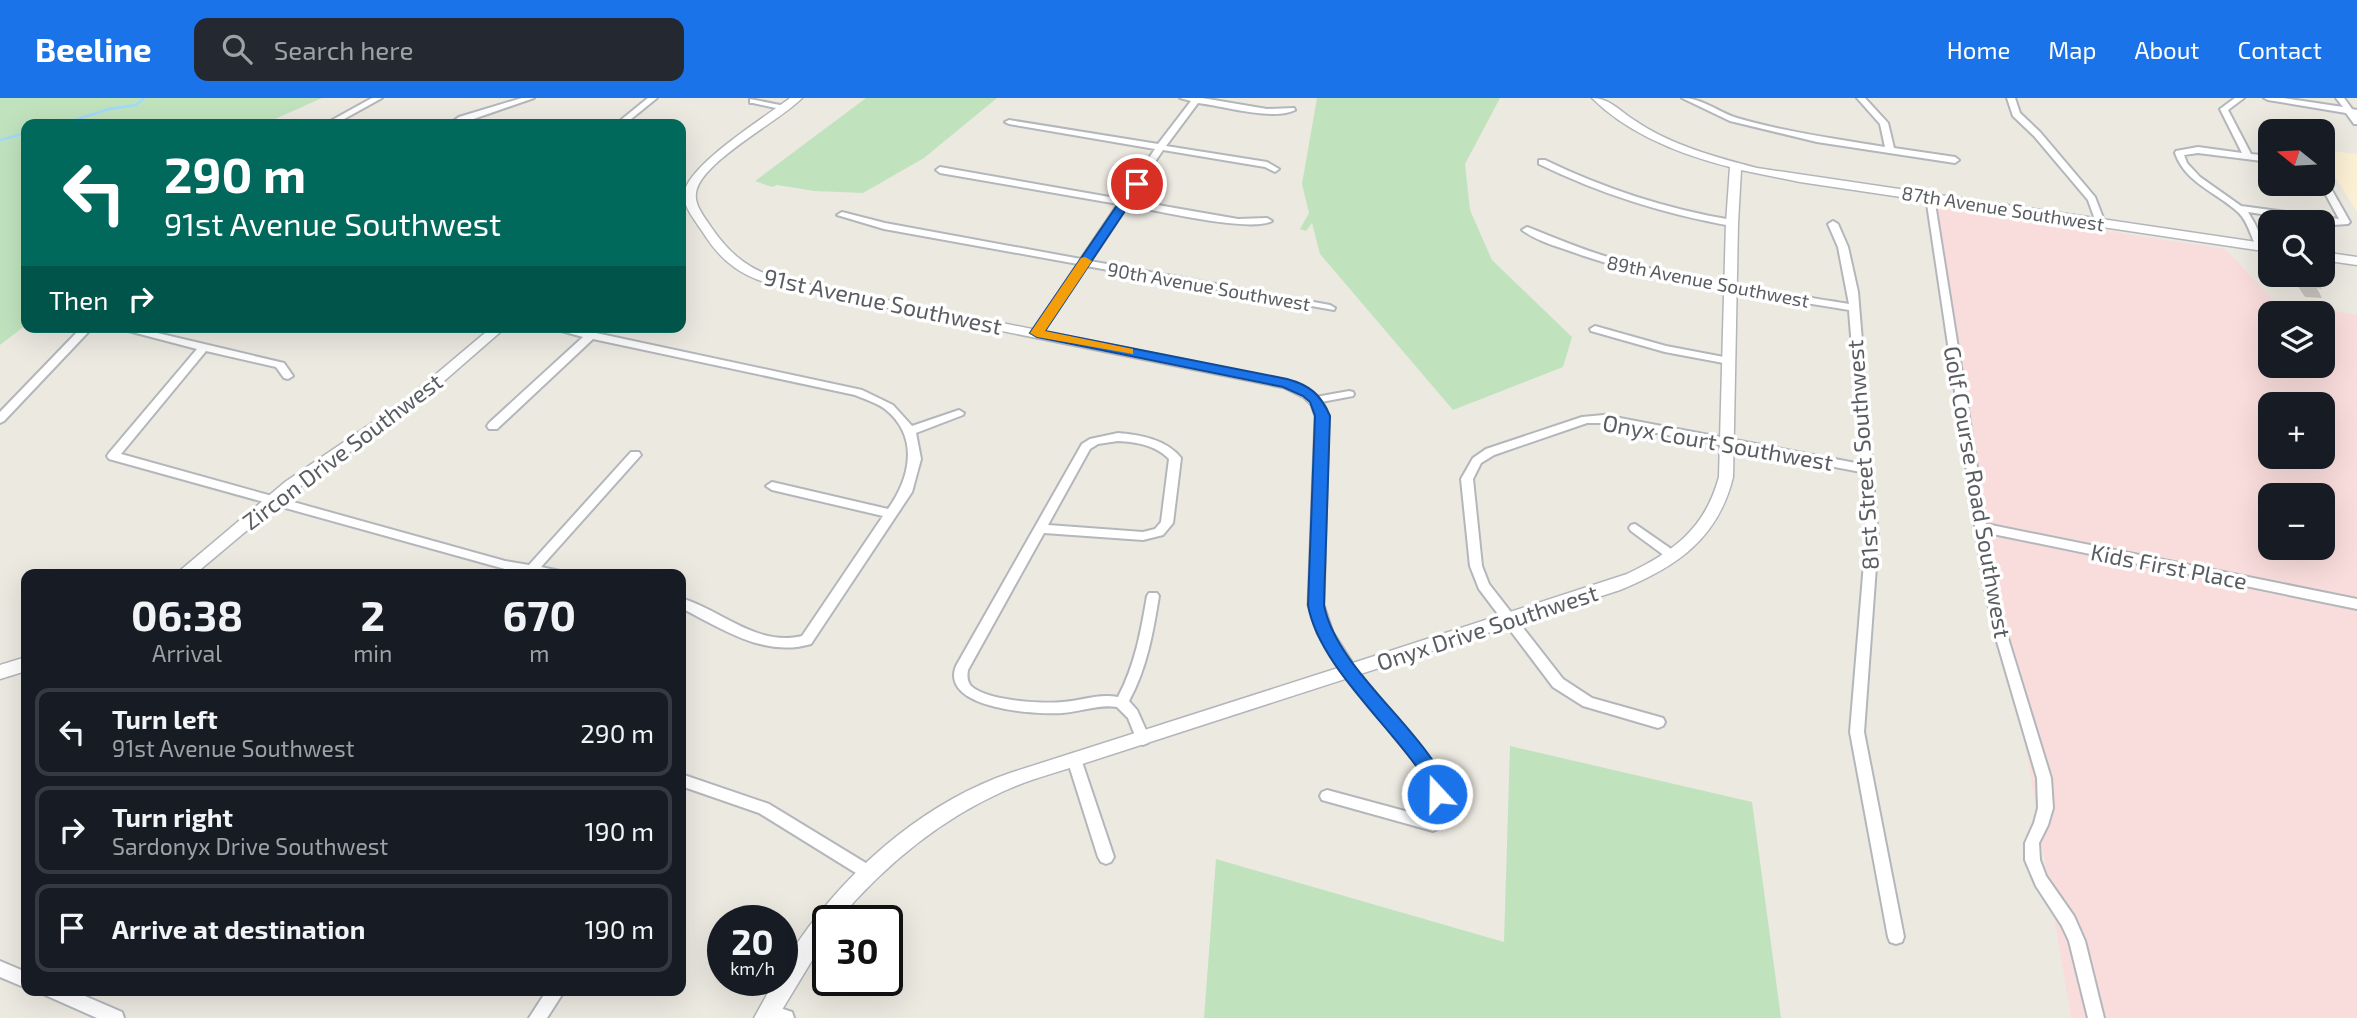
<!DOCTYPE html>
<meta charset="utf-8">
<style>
body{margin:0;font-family:"Exo 2",sans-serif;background:#242831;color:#f1f3f6;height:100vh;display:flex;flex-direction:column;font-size:26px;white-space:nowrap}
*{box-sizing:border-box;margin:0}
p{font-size:23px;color:#9ea1a6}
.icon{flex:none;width:38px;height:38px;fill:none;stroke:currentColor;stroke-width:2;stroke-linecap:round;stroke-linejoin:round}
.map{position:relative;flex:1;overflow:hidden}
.drawer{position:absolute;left:21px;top:471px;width:665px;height:427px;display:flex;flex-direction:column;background:#171b24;border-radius:14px;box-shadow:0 7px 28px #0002}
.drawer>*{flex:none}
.banner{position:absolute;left:21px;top:21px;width:665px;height:214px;border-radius:14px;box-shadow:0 7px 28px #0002;background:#00695c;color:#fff;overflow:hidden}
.needle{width:46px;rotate:288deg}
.controls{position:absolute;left:2258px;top:21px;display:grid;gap:14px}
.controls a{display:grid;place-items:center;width:77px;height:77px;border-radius:14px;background:#171b24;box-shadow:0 7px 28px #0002;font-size:35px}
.speed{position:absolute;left:707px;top:807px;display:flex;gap:14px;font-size:35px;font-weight:700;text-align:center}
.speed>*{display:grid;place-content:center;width:91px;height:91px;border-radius:50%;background:#171b24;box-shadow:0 7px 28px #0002;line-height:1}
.speed small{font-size:18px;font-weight:400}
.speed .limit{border:4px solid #111;border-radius:10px;background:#fff;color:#111}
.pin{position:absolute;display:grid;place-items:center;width:60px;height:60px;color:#fff;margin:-30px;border:4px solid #fff;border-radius:50%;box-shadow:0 2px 7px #0007}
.me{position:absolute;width:77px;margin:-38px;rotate:339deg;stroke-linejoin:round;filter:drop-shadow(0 0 5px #0008)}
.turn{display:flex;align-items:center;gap:24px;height:147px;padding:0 28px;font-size:32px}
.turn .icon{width:91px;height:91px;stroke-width:2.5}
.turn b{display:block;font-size:49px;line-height:60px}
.then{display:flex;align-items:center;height:66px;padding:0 28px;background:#0003;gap:14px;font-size:26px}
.eta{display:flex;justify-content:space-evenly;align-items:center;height:119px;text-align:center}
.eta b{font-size:42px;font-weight:700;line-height:49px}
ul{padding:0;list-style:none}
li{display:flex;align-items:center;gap:21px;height:88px;margin:0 14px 10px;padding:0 14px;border:4px solid #363941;border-radius:14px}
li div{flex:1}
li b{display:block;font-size:26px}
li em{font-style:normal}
header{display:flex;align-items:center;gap:42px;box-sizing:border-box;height:98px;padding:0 35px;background:#1a73e8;color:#fff}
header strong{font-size:33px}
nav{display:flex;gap:38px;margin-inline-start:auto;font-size:24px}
.search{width:490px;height:63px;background:#242831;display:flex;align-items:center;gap:18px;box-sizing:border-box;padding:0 24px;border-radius:14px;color:#9ea1a6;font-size:26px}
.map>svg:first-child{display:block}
</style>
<header>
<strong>Beeline</strong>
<div class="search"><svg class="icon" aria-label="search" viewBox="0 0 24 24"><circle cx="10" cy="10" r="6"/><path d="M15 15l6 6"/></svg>Search here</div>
<nav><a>Home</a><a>Map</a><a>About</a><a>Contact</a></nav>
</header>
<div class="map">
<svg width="2357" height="920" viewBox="0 0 2357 920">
<rect width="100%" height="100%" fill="#ece9e1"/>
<path fill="#fcf0d5" d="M 2322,52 L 2357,56 L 2357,114 L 2322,58 Z"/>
<path fill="#f9dddc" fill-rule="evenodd" d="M 1935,107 L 2225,151 L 2274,203 L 2357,217 L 2357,920 L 2071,920 ZM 2270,215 L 2322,215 L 2322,268 L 2270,268 ZM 2270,306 L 2322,306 L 2322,359 L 2270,359 ZM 2270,397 L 2322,397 L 2322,450 L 2270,450 Z"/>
<path fill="#c0e3be" d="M 0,0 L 322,0 L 264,26 L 26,26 L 26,227 L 0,247 Z
M 866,0 L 997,0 L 924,60 L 863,95 L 814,93 L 777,87 L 772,89 L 755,83 Z
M 1317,0 L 1500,0 L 1465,66 L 1470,112 L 1492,162 L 1572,239 L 1563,269 L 1453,312 L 1320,156 L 1312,125 L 1306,133 L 1300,131 L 1309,115 L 1302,86 Z
M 1510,648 L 1752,704 L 1781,920 L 1204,920 L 1216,761 L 1504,844 Z"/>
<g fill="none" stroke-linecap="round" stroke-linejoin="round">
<path stroke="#a1dafb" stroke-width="2.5" d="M 63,26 L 109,11 L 136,7 L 144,0
M 0,42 L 26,35"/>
</g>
<path fill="#c8c5c0" d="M 2270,177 L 2312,177 L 2322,191 L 2317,190 L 2322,200 L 2305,199 L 2297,187 L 2269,183 Z"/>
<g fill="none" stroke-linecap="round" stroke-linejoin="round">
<g stroke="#b3b7bb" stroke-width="4">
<path id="street" d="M 372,0 L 382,0 L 335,26 L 325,26 Z
M 522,0 L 534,0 L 459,26 L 449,26 L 459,19 Z
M 648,0 L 657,0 L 625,26 L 616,26 Z
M 1180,0 L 1202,0 L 1267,11 L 1294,10 L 1295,12 C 1274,23 1223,8 1198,5 L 1166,48 L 1267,64 L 1279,71 L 1275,74 L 1265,69 L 1163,52 L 1129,102 L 1238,121 L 1267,120 L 1272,123 C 1251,135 1154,112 1126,107 L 1090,163 L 1330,207 L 1335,210 L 1334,212 L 1086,168 L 1041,237 L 1037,238 L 1032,235 L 1078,166 L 884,131 L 837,117 L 842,114 L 885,125 L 1081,161 L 1118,106 L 940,75 L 936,72 L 940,69 L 1121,101 L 1155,51 L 1009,26 L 1005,24 L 1009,22 L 1158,46 L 1191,3 Z
M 1682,0 C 1702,0 1718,14 1737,20 C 1785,34 1836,41 1885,49 L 1880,26 L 1857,0 L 1865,0 L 1888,25 L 1894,50 L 1955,59 L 1959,62 L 1955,65 L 1817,44 L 1730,23 Z
M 2007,0 L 2015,0 L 2020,15 L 2040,34 L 2095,99 L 2105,125 L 2103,127 L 2097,127 L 2088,102 L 2034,38 L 2013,18 Z
M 2235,0 L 2244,0 L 2228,12 L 2251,56 L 2270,58 L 2270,64 L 2198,55 L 2184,57 L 2187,65 L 2200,79 L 2241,108 L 2339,121 L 2320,86 L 2322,86 L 2322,79 L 2325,80 L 2350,124 L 2348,126 L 2333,127 L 2248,114 L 2255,126 L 2265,148 L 2263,150 L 2257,150 C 2251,139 2248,124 2239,115 C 2217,94 2186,86 2175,55 L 2176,53 L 2198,49 L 2242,55 L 2220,11 Z
M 2264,0 L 2283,0 L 2343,9 L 2336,0 L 2344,0 L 2352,11 L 2357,12 L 2357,26 L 2354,26 L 2346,15 L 2268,2 Z
M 750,1 L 785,8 L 789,10 L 785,12 L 753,5 L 750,5 Z
M 1539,62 L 1545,62 C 1605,91 1666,111 1732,122 L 1737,125 L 1732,128 C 1664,116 1601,96 1539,66 Z
M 1930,96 L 1934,99 L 1986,426 L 2357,501 L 2357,511 L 1988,435 L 1996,488 L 2008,540 L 2051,680 L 2053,710 L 2048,727 L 2039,745 L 2040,762 L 2046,778 L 2074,818 L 2085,843 L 2104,920 L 2088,920 L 2069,843 L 2062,828 L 2036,788 L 2025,762 L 2025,745 L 2034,725 L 2038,710 L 2037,680 L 1996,540 L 1984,488 L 1926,99 Z
M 1833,123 L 1838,126 L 1848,149 L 1858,194 L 1878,441 L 1864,634 L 1904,839 L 1902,844 L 1896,846 L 1890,844 L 1888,839 L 1850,634 L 1866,441 L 1861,374 L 1604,325 L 1587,325 L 1494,357 L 1481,365 L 1473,381 L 1482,468 L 1489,486 L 1563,581 L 1592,600 L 1663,620 L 1665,624 L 1663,628 L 1658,630 L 1583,608 L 1553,589 L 1479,491 L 1470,468 L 1461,381 L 1473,360 L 1486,351 L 1582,319 L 1604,317 L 1861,366 L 1849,212 C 1759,197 1668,186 1581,157 C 1563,150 1538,144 1522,132 L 1527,129 L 1530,130 C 1557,141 1583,152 1611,160 C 1689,183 1769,193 1849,206 L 1838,149 L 1828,126 Z
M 1595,228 L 1666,248 L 1729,260 L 1734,263 L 1729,266 L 1665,254 L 1591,233 L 1590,231 Z
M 82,229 L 93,229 L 4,323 L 0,325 L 0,314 Z
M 113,229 L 132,229 L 284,265 L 293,278 L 288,281 L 284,280 L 276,269 L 206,253 L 121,356 L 505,463 L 529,467 L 631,354 L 639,354 L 641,357 L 541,469 L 560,473 L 562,476 L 529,476 L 505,471 L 109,361 L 107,358 L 109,355 L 197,251 Z
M 547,229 L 568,229 L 862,292 L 893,307 L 912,328 L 959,312 L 964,315 L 963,317 L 916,335 L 921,361 L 912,394 L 811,546 C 764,560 721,530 681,510 L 681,500 C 721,512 757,549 802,538 L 883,418 L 772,392 L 766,388 L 772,384 L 888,411 C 910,380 920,339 885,311 C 877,305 864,301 855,297 L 593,241 L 497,331 L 489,331 L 487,328 L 489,325 L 583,239 Z
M 1349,293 L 1353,294 L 1354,296 L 1353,298 L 1316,305 L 1311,302 L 1316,299 Z
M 1118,335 C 1140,337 1166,341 1181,360 L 1173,425 L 1163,437 L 1143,442 L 1044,435 L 968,572 C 967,578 967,583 971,588 C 987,603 1042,606 1063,604 C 1081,603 1099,595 1118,599 C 1135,567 1141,533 1147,498 L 1149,495 L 1157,495 L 1159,498 C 1153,535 1147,570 1129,603 L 1137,612 L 1150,641 L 1148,645 L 1143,647 L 1138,645 L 1128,620 L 1117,609 C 1098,606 1081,614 1062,615 C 1037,617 939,611 956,568 L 1082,346 L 1090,341 ZM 1118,343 C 1136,344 1156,347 1169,361 L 1161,424 L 1155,431 L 1143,434 L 1048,427 L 1090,351 L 1098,346 Z
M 1635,426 L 1677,455 L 1679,458 L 1677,461 L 1669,461 L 1631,433 L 1629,430 L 1631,427 Z
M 1350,569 L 1355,570 L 1434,667 L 1444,696 L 1438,731 L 1433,733 L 1322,702 L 1320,698 L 1322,694 L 1327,692 L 1427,719 L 1430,696 L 1423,674 L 1345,578 L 1343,574 L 1345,570 Z
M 1074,655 L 1079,657 L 1081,661 L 1114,759 L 1111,764 L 1106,766 L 1101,764 L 1098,759 L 1067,661 L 1069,657 Z
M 681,676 L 769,706 L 874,770 L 877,775 L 874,780 L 869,782 L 864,780 L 759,715 L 681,688 Z
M 0,863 L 26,874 L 26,890 L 0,879 Z
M 43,892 L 71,892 L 122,914 L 124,920 L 97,920 L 45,897 Z
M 547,892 L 565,892 L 547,920 L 529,920 Z
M 768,906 L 792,914 L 794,920 L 762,920 L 760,914 L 762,908 Z"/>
</g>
<g stroke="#b2b6bb" stroke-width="3">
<path id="secondary" d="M 790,0 L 802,0 C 780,23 700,64 696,95 C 694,107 705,120 711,129 C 729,155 746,170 777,180 L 1287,282 C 1307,287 1323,297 1329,318 L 1324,507 L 1333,534 L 1353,565 L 1627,476 C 1673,454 1705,431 1719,379 L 1726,125 L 1730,69 C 1682,57 1628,36 1592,0 C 1609,0 1620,13 1634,22 C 1670,47 1715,59 1757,70 L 2270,146 L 2270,154 L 1800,84 L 1741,72 L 1738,125 L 1733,379 C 1718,441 1676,469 1620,492 L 1076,668 C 1052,676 1027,682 1004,693 C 939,722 884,768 838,822 L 828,822 L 828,836 L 777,920 L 754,920 L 775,882 L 782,882 C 782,863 797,846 808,830 C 859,762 929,703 1010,675 L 1338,570 L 1317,535 L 1308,507 L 1315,318 L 1311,307 L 1304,300 L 1284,290 L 774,187 C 744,179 723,165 706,139 C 699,127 683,110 684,96 C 687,67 767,18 790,0 Z
M 2322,154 L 2357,159 L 2357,167 L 2322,162 Z
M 492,229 L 506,229 L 413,310 L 295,392 L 195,476 L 176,476 L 285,384 L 403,304 Z
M 26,559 L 26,573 L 0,581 L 0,567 Z"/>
</g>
<use href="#street" fill="#fff" fill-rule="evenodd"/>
<use href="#secondary" fill="#fff" fill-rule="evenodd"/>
</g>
<path fill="#1a73e8" stroke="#114b97" stroke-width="2" d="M 1133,84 L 1143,86 L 1045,233 L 1287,281 C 1310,287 1321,297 1330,318 L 1324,507 C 1335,564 1404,617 1435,666 C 1441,674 1443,687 1446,696 L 1443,702 L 1437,704 L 1430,702 C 1425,692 1424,680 1419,672 C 1386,624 1318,565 1308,507 L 1315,318 L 1310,304 L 1303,298 L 1283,289 L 1037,239 L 1030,235 Z"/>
<path fill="#f59e0b" d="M 1085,159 L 1092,163 L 1045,233 L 1133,251 L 1133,256 L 1037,239 L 1030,235 L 1081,160 Z"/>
<g text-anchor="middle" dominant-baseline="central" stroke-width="7" stroke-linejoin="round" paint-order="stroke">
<g font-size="19" fill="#595d61" stroke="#fff">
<text transform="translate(2003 110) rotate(9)">87th Avenue Southwest</text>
<text transform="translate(1708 183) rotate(11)">89th Avenue Southwest</text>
<text transform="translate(1209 188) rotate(10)">90th Avenue Southwest</text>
</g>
<g font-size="23" fill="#595d61" stroke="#fff">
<text transform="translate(883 203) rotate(12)">91st Avenue Southwest</text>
<text transform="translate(1718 344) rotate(10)">Onyx Court Southwest</text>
<text transform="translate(342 353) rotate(-37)">Zircon Drive Southwest</text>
<text transform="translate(1862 357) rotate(-94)">81st Street Southwest</text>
<text transform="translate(1978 394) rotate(80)">Golf Course Road Southwest</text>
<text transform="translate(2169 468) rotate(11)">Kids First Place</text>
<text transform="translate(1487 529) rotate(-18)">Onyx Drive Southwest</text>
</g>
</g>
</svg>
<div class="controls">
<a><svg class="needle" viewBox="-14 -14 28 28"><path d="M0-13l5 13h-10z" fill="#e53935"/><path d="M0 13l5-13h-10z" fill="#9ea1a6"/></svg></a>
<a><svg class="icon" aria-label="search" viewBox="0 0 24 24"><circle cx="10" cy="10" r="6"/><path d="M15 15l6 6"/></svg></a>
<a><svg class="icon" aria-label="layers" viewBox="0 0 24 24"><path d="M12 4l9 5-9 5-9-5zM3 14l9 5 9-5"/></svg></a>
<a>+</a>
<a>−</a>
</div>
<div class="speed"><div>20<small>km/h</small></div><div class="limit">30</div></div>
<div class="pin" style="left:1137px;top:86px;background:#d93025"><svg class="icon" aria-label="arrive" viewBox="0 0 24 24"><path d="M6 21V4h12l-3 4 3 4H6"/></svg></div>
<svg class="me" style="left:1437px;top:696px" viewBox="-20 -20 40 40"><circle r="17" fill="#1a73e8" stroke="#fff" stroke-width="3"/><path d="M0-11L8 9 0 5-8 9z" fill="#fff"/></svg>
<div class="banner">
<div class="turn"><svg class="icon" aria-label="left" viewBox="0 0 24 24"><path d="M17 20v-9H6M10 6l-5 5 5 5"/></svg><div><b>290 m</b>91st Avenue Southwest</div></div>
<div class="then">Then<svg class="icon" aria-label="right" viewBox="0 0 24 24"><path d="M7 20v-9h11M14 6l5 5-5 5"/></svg></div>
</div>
<section class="drawer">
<div class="eta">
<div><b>06:38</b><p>Arrival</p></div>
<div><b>2</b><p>min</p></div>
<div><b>670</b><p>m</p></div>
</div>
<ul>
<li><svg class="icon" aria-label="left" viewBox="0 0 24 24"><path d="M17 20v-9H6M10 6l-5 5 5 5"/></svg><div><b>Turn left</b><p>91st Avenue Southwest</p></div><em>290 m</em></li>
<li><svg class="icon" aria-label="right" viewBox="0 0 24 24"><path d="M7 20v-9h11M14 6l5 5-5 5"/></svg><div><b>Turn right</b><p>Sardonyx Drive Southwest</p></div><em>190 m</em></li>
<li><svg class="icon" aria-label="arrive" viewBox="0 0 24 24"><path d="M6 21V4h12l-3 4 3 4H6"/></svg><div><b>Arrive at destination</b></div><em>190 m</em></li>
</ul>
</section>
</div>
